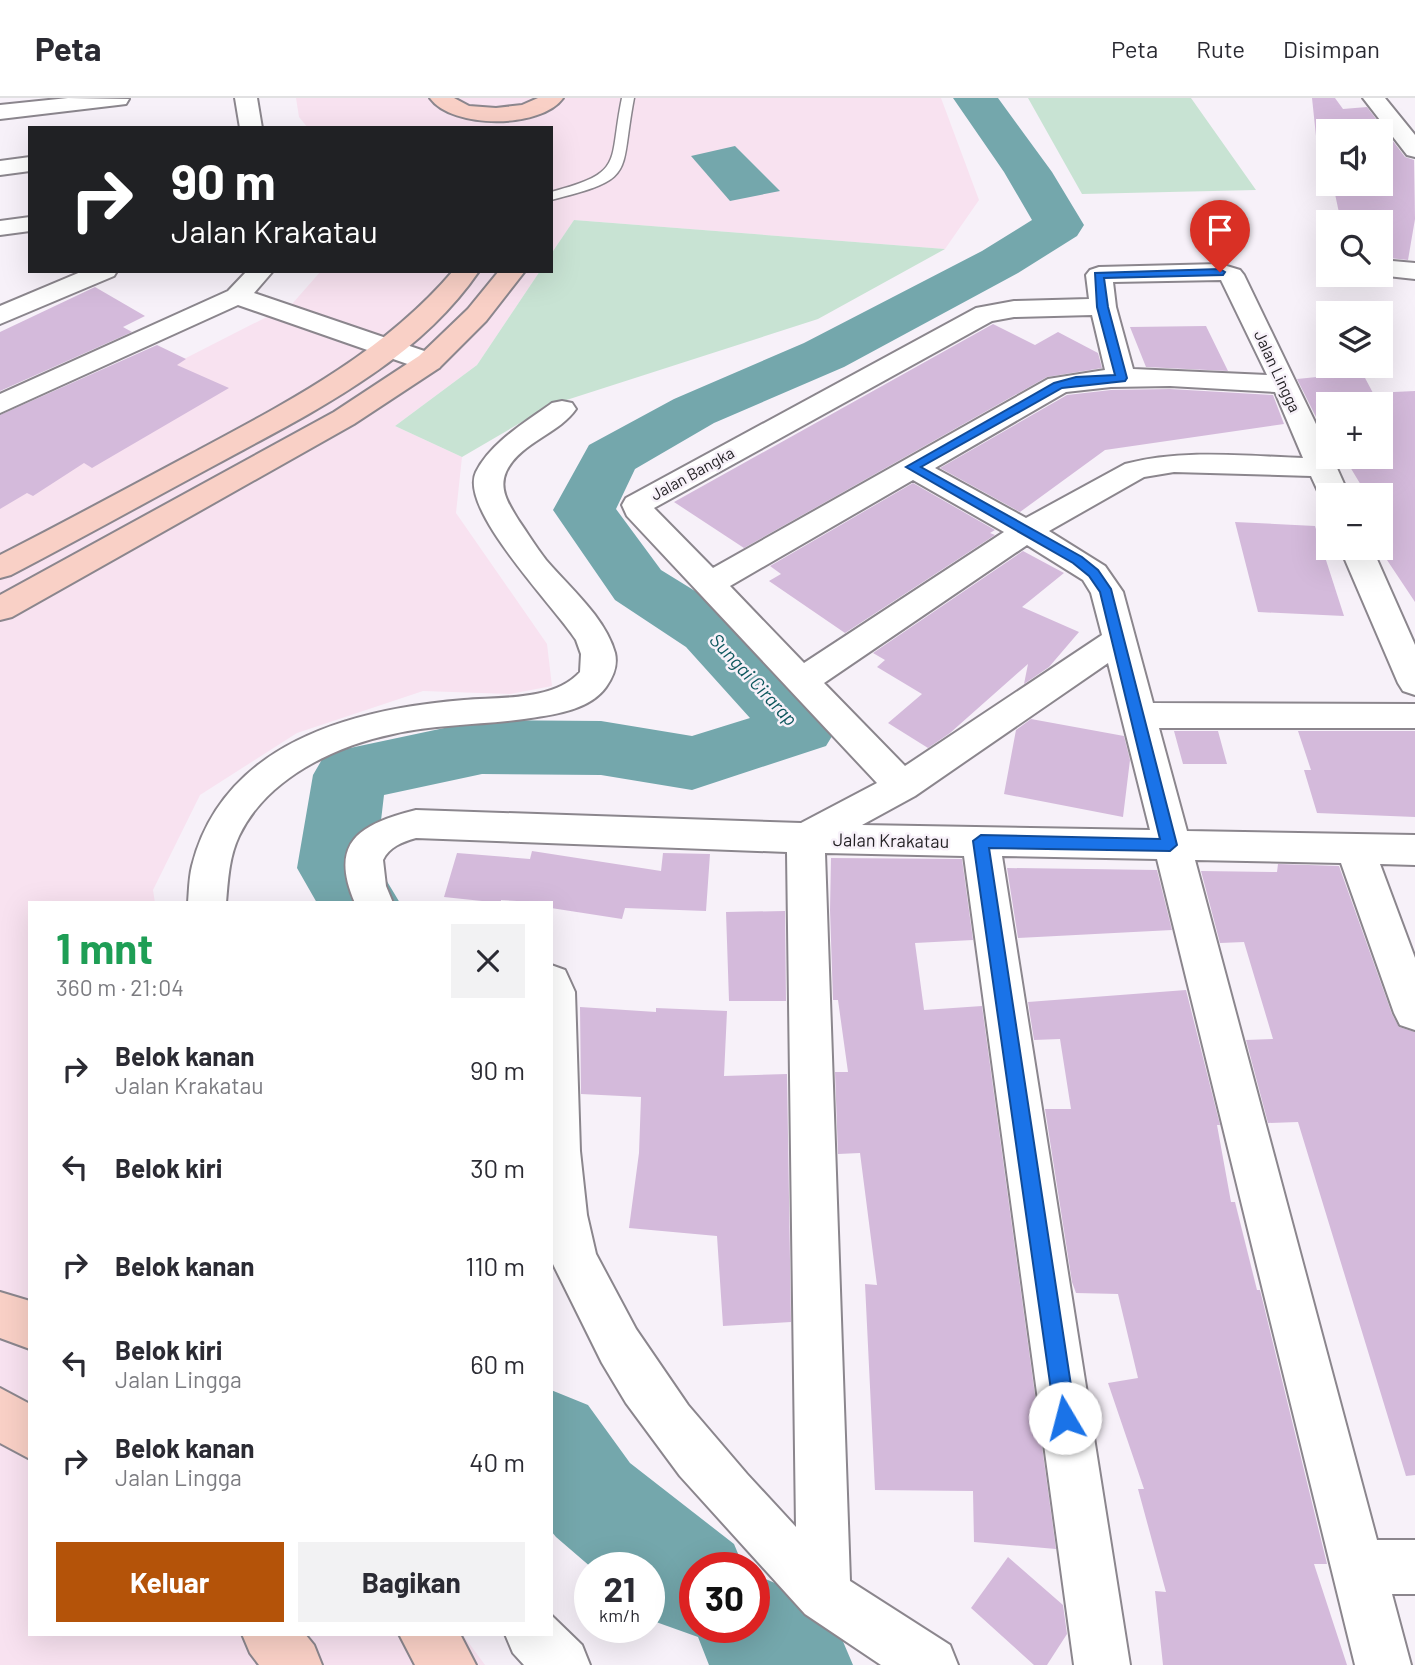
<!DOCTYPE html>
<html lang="id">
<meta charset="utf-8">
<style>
body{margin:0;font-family:Barlow,sans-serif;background:#f2f2f3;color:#2b2b33;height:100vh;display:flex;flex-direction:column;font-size:26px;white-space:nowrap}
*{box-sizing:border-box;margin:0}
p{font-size:23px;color:#7c7c81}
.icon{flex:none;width:38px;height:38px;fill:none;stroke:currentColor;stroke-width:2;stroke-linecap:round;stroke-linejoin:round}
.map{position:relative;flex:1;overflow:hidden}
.panel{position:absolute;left:28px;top:803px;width:525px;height:735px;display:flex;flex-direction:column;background:#fff;border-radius:0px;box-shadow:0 7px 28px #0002}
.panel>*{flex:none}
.hud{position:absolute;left:28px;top:28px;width:525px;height:147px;border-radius:0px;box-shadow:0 7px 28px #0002;background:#202124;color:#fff;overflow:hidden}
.fabs{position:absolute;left:1316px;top:21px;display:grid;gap:14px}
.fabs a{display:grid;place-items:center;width:77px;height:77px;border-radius:0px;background:#fff;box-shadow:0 7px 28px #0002;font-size:35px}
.speed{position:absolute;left:574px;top:1454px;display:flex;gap:14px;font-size:35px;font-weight:700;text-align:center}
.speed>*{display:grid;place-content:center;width:91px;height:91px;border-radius:50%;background:#fff;box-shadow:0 7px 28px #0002;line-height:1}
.speed small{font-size:18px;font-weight:400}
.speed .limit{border:10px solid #d22;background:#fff;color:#111}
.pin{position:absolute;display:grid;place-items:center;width:60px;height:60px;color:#fff;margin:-72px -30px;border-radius:50% 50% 50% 0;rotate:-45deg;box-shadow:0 0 7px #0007}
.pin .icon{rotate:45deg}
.me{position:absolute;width:77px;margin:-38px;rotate:352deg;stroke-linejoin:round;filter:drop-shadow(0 0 5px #0008)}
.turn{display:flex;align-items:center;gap:24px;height:147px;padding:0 28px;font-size:32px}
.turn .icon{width:91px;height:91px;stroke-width:2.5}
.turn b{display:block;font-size:49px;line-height:60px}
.round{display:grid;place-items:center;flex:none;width:74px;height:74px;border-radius:0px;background:#f2f2f3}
.overview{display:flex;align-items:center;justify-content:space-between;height:119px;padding:0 28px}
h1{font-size:42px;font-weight:700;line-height:52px;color:#1e9e55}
.cta{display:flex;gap:14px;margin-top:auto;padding:14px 28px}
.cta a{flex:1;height:80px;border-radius:0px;background:#b45309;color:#fff;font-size:28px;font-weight:700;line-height:80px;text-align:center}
.cta a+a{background:#f2f2f3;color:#2b2b33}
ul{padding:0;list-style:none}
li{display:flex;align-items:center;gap:21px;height:98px;padding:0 28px}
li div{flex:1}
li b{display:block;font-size:26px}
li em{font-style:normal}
header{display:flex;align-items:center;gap:42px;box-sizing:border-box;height:98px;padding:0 35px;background:#fff;border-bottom:2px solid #e1e1e2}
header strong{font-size:33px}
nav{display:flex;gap:38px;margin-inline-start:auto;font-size:24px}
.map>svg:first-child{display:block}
</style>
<header>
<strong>Peta</strong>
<nav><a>Peta</a><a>Rute</a><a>Disimpan</a></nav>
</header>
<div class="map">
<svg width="1415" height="1567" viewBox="0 0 1415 1567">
<rect width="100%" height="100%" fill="#f7f1f9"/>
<path fill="#f8e2f0" d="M 296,0 L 941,0 L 979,102 L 945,151 L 574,122 L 551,156 L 551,30 L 308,30 L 299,19 Z
M 321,173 L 540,173 L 477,267 L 395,328 L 462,359 L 456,415 L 547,546 L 552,588 L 510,596 L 423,593 L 297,635 L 200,697 L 153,792 L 155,805 L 30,805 L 30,1536 L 463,1537 L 485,1567 L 0,1567 L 0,355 L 292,206 Z"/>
<path fill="#c8e3d3" d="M 1028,0 L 1191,0 L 1256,92 L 1082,96 Z
M 574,122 L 945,151 L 818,221 L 551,307 L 462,359 L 395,328 L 477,267 L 540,173 L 551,173 L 551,156 Z"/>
<path fill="#74a7ac" d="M 735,48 L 780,93 L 730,103 L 691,58 Z"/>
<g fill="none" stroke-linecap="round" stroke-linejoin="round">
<path fill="#74a7ac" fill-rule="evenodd" d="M 953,0 L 998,0 L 1052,74 L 1084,127 L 1077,138 L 1018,175 L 844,269 L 714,325 L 635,371 L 616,411 L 661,472 L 734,517 L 826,612 L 837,630 L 826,648 L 692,692 L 601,677 L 482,676 L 384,697 L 376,765 L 400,805 L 317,805 L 297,770 L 313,677 L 324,658 L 350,650 L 482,622 L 601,623 L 692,638 L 750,620 L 686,549 L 615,502 L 553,412 L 589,347 L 674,301 L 804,245 L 982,153 L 1032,122 L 1004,74 Z
M 551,1292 L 588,1307 L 630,1365 L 734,1446 L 744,1470 L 695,1470 L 695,1530 L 754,1530 L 754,1476 L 789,1491 L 836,1527 L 853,1567 L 709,1567 L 698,1539 L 656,1524 L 649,1518 L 649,1470 L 592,1470 L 556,1439 L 551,1433 Z"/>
</g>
<path fill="#d4badb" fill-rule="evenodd" d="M 1312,0 L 1335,0 L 1343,11 L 1367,9 L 1405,59 L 1414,62 L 1415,121 L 1408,162 L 1381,159 L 1381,124 L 1341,124 L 1335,96 L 1322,95 ZM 1328,33 L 1381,33 L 1381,86 L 1328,86 Z
M 95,189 L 145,218 L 123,229 L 132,234 L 0,293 L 0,234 Z
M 993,226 L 1035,247 L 1058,234 L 1098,255 L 1102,270 L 1047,279 L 744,450 L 674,404 Z
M 1206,228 L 1228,273 L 1146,269 L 1130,229 Z
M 157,247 L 186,261 L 177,267 L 229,290 L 92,370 L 84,365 L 33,398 L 27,395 L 0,411 L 0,317 Z
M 1327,278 L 1364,278 L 1373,295 L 1415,293 L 1415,504 L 1379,450 L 1381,431 L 1387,431 L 1381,421 L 1381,397 L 1367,397 L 1344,359 L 1381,359 L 1381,306 L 1328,306 L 1328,332 L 1322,321 L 1317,321 L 1297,281 Z
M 1170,291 L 1273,297 L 1284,326 L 1105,352 L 1020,414 L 940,370 L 1067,297 L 1111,292 Z
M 913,385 L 995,432 L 990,435 L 995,437 L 845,535 L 769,483 L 781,476 L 770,468 Z
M 1235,424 L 1315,428 L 1344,518 L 1258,514 Z
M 1023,453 L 1064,475 L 1022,509 L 1079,534 L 1049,569 L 1024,586 L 1028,566 L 950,635 L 928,650 L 888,625 L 922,596 L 877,569 L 885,562 L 873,555 Z
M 1031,621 L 1124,638 L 1130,662 L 1123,719 L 1004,696 L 1016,632 Z
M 1174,633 L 1218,633 L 1227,666 L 1183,666 Z
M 1298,633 L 1415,633 L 1415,719 L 1317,715 L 1304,672 L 1311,672 Z
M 532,753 L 661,773 L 663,755 L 710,756 L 706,813 L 625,810 L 622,821 L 551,810 L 551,805 L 501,802 L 501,805 L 444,799 L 457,755 L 530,761 Z
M 831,760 L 962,761 L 973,842 L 915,845 L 924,912 L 982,908 L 1056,1451 L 974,1444 L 973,1393 L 875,1392 L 865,1186 L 877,1187 L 860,1055 L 838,1056 L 835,974 L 848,974 L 838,902 L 833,902 L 830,812 Z
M 1278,766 L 1339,768 L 1392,916 L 1399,929 L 1415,934 L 1415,1377 L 1406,1378 L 1298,1024 L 1268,1025 L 1246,942 L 1273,941 L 1244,844 L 1220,845 L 1201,773 L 1277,774 Z
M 1007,770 L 1157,772 L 1172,832 L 1018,840 Z
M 785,813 L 786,903 L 729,903 L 726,814 Z
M 1186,892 L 1220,1027 L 1217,1027 L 1231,1104 L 1235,1104 L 1257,1192 L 1260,1192 L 1327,1466 L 1314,1466 L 1347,1567 L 1163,1567 L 1155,1493 L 1166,1494 L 1138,1391 L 1144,1391 L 1108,1285 L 1138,1280 L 1118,1196 L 1076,1195 L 1072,1184 L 1045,1011 L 1071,1011 L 1060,941 L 1034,942 L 1028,904 Z
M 580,909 L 656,914 L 656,910 L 727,913 L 724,978 L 787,976 L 791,1224 L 723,1228 L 717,1138 L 629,1130 L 639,1055 L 641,999 L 581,996 Z
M 1008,1459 L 1063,1507 L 1067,1536 L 1047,1567 L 1034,1567 L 971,1510 Z"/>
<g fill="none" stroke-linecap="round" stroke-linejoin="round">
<g stroke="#8b868d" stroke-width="3">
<path id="lane" d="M 622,0 L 634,0 C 619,78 638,80 551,102 L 551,94 C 626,74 608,66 622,0 Z"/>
</g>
<g stroke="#8b868d" stroke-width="4">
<path id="street" d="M 68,0 L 129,1 L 126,6 L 118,7 L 0,21 L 0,7 Z
M 235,0 L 257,0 L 262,30 L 240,30 Z
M 1363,0 L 1385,0 L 1415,37 L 1415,59 L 1407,57 Z
M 30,59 L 30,73 L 0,77 L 0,63 Z
M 30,119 L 30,133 L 0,137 L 0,123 Z
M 1381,162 L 1415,165 L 1415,181 L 1378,177 L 1381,177 Z
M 1220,166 L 1240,172 L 1244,177 L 1328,351 L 1328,359 L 1332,359 L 1349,397 L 1328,397 L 1328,405 L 1323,404 L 1311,378 L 1174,374 L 1144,379 L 1049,433 L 1105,468 L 1123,494 L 1153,605 L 1415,606 L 1415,630 L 1159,630 L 1187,733 L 1415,737 L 1415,767 L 1380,766 L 1415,860 L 1415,932 L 1400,927 L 1394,915 L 1341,765 L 1195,762 L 1377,1442 L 1415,1442 L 1415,1496 L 1392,1496 L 1411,1567 L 1355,1567 L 1157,761 L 1002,758 L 1130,1567 L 1074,1567 L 964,758 L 825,755 L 850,1483 L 950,1547 L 958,1567 L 881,1567 L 805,1516 L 680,1378 L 626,1305 L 602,1265 L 551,1162 L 551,867 L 565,872 L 575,894 L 580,1053 L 587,1117 L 596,1156 L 636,1231 L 688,1307 L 747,1376 L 796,1429 L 787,754 L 416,740 C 402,744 389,749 383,762 L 386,788 L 393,805 L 355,805 C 328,743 361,726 416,712 L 801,725 L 877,685 L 627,418 L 622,407 L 626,400 L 976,210 L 1014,203 L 1089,201 L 1086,177 L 1090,172 L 1099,169 ZM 1221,182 L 1267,277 L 1133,271 L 1116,209 L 1113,184 ZM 1092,217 L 1105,272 L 1048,281 L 713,470 L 654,410 L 992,223 L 1014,219 ZM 1170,288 L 1275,294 L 1303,360 C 1243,358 1183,351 1125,366 L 1026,420 L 935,370 L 1066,294 L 1111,289 ZM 913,382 L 1004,434 L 804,565 L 730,488 ZM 1027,447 L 1083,482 L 1091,495 L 1102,537 L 905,668 L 824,585 ZM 1108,565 L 1150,732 L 862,727 L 915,698 Z
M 83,173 L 117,173 L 114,178 L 0,226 L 0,208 Z
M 247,173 L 273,173 L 254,195 L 439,258 L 443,264 L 439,270 L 429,272 L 419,270 L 238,207 L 0,315 L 0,296 L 228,193 Z
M 562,303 L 572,305 L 576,311 C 559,336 519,345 506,374 C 498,392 510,408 519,423 C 528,436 536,449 546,462 C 569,489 605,519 615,555 C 618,568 613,579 606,589 C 589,613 551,617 524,621 C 480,627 436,626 393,636 C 334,648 266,681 239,738 C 229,759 228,782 226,805 L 188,805 C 189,793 189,780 192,768 C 223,645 352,611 464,602 C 500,599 554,603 580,574 L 581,556 L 576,542 C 555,509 458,411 476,374 C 491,344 526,324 552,305 Z
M 1340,450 L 1372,450 L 1415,547 L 1415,597 L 1403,593 L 1398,585 Z
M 551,1517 L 582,1547 L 590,1567 L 524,1567 L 513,1555 L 505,1536 L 551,1536 Z"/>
</g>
<g stroke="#8b868d" stroke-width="4">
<path id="secondary" d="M 430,0 L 454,0 L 469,8 L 496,10 L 522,7 L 538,0 L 563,0 C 541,31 452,31 430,0 Z
M 453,173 L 479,173 C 417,264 311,315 217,366 C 148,403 80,441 11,477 L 0,480 L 0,457 C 65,424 129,389 193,355 C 288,304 382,256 453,173 Z
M 499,173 L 525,173 L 486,223 L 439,270 L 354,326 L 12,519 L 0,522 L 0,497 L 334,314 L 419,258 L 468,211 Z
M 0,1194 L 30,1203 L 30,1251 L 0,1240 Z
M 0,1290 L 30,1306 L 30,1361 L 0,1345 Z
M 242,1536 L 305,1536 L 314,1547 L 322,1567 L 259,1567 L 250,1555 Z
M 399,1536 L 460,1536 L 476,1567 L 415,1567 Z"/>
</g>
<use href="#lane" fill="#fff" fill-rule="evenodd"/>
<use href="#street" fill="#fff" fill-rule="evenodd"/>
<use href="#secondary" fill="#f9d0c6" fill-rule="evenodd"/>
</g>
<path fill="#1a73e8" stroke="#114b97" stroke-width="2" d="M 1220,171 L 1225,174 L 1223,177 L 1104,180 L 1108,209 L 1127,280 L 1125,283 L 1062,290 L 921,369 L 1082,459 L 1098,472 L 1111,491 L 1177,747 L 1170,753 L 989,750 L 1076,1320 L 1073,1327 L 1065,1330 L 1058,1327 L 1055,1320 L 973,743 L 981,737 L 1160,741 L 1100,494 L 1089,478 L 1073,465 L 906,369 L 1054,285 L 1076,279 L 1115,277 L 1097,209 L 1095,175 Z"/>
<g text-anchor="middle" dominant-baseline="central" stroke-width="5" stroke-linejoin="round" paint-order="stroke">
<g font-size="16" fill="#232124" stroke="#f7f1f9">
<text transform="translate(1278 273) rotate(65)">Jalan Lingga</text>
<text transform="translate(692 375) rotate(-29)">Jalan Bangka</text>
</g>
<g font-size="18" fill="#232124" stroke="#f7f1f9">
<text transform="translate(891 742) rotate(1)">Jalan Krakatau</text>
</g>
<g font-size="19" font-style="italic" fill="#0d575d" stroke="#f7f1f9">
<text transform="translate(754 581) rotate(47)">Sungai Cirarap</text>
</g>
</g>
</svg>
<div class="fabs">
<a><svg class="icon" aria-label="sound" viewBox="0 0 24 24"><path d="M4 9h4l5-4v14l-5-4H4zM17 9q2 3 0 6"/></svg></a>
<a><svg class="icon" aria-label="search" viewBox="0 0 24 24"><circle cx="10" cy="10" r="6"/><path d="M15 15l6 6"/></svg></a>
<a><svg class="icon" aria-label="layers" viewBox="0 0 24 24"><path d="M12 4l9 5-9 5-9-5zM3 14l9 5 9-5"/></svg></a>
<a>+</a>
<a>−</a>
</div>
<div class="speed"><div>21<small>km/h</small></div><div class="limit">30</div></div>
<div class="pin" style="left:1220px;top:174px;background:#d93025"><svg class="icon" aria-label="arrive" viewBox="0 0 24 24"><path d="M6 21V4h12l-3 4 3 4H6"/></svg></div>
<svg class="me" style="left:1065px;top:1320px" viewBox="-20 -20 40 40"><circle r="19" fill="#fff"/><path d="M0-13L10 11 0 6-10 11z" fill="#1a73e8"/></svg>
<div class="hud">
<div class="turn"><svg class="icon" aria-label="right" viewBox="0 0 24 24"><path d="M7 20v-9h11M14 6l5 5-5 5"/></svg><div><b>90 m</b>Jalan Krakatau</div></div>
</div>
<section class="panel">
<div class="overview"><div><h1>1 mnt</h1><p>360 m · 21:04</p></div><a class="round"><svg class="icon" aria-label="close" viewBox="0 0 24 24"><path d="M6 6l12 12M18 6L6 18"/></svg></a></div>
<ul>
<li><svg class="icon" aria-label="right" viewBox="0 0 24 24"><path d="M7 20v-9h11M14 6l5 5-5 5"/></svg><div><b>Belok kanan</b><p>Jalan Krakatau</p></div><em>90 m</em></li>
<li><svg class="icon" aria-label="left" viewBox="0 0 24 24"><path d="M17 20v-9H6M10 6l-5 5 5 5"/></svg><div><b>Belok kiri</b></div><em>30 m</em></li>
<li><svg class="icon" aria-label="right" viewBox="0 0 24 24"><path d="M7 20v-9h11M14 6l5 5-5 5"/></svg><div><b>Belok kanan</b></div><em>110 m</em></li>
<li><svg class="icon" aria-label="left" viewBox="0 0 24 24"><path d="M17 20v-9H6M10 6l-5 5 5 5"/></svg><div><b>Belok kiri</b><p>Jalan Lingga</p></div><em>60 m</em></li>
<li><svg class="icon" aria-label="right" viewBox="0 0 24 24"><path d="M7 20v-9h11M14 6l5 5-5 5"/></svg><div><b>Belok kanan</b><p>Jalan Lingga</p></div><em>40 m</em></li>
</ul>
<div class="cta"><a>Keluar</a><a>Bagikan</a></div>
</section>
</div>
